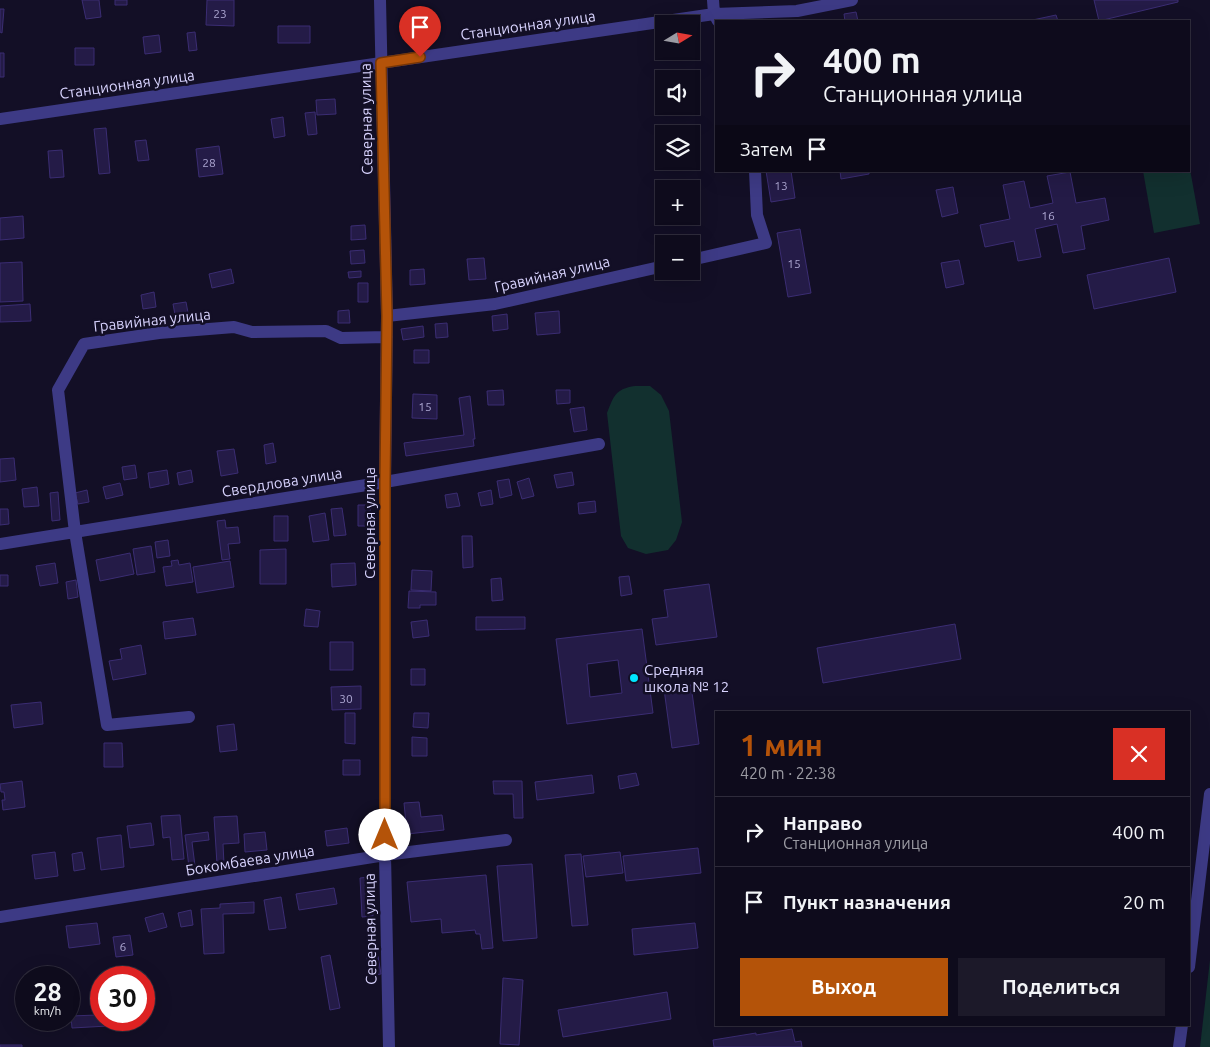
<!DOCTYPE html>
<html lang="ru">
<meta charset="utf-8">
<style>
body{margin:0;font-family:Ubuntu,sans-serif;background:#1c1929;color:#f1f3f6;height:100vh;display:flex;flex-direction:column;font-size:19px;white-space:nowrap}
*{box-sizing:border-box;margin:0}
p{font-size:16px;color:#9b9ba3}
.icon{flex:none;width:28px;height:28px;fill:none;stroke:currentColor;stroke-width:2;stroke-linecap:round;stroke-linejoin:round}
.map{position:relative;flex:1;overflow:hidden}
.sheet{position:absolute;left:715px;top:711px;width:475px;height:315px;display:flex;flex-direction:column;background:#0e0b1c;border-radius:0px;box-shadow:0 5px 20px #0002,0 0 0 1px #2e2b3b}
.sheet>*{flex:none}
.banner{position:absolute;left:715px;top:20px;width:475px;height:152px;border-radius:0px;box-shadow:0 5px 20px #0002,0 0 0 1px #2e2b3b;background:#0e0b1c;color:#f1f3f6;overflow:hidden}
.needle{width:32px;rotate:79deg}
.fabs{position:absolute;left:655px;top:15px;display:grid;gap:10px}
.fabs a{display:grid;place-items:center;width:45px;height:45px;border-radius:0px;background:#0e0b1c;box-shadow:0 5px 20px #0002,0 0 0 1px #2e2b3b;font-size:25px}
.speed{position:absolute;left:15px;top:966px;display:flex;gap:10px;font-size:25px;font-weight:700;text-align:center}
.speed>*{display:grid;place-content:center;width:65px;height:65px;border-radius:50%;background:#0e0b1c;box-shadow:0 5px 20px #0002,0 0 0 1px #2e2b3b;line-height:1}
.speed small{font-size:12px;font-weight:400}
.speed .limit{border:8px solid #d22;background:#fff;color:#111}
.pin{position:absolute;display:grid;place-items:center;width:42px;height:42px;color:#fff;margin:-51px -21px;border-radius:50% 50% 50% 0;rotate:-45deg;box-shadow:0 0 5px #0007}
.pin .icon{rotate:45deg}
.me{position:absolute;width:55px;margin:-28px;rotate:0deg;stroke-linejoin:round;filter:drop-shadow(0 0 4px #0008)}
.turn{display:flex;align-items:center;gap:18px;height:105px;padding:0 25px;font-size:22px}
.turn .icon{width:65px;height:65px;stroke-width:2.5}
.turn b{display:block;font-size:35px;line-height:42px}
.then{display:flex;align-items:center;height:48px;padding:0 25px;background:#0003;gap:10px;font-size:19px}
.round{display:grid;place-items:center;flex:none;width:52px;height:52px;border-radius:0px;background:#1c1929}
.head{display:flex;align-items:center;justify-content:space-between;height:85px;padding:0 25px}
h1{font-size:30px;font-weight:700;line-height:38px;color:#b45309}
.primary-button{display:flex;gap:10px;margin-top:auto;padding:10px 25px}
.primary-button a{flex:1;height:58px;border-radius:0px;background:#b45309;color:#fff;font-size:20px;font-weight:700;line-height:58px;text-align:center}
.primary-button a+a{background:#1c1929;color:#f1f3f6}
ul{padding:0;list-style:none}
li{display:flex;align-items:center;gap:15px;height:70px;padding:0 25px;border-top:1px solid #2e2b3b}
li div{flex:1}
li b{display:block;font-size:19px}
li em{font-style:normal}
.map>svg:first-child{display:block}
</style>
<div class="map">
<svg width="1210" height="1047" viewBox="0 0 1210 1047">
<rect width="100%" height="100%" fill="#130f26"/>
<path fill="#12302f" d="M 1189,164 L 1200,224 L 1154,233 L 1143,171 L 1189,171 Z
M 635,386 L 650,386 L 661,395 L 669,411 L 682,522 L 676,540 L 668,550 L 646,554 L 628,548 L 621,536 L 607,413 C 614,396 615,389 635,386 Z
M 1210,960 L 1210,1047 L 1200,1047 Z"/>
<path fill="#241b47" stroke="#3b2d73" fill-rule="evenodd" d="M 82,0 L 99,0 L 101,17 L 86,19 Z
M 115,0 L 127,0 L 127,5 L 115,5 Z
M 207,0 L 234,0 L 234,26 L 206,25 Z
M 1094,0 L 1178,0 L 1178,2 L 1099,21 Z
M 0,9 L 4,9 L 2,33 L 0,32 Z
M 856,12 L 858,21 L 845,21 L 844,14 Z
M 1056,15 L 1058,21 L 1028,21 Z
M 278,26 L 310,26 L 310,43 L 278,43 Z
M 195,32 L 197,50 L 189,51 L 187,33 Z
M 159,35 L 161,52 L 145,54 L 143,37 Z
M 75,48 L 94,48 L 94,65 L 75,65 Z
M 0,53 L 4,53 L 4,77 L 0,77 Z
M 335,99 L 336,114 L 317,115 L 316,100 Z
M 315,112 L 317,134 L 308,135 L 305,113 Z
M 283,117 L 285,136 L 274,138 L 271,119 Z
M 106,128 L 110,173 L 99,174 L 94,129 Z
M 146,140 L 149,160 L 138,161 L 135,141 Z
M 219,146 L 223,174 L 199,177 L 196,149 Z
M 62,150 L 64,177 L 50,178 L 48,151 Z
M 766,171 L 791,171 L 795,198 L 771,202 Z
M 840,171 L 869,171 L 869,174 L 841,179 Z
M 1070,172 L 1076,203 L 1105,198 L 1109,220 L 1081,226 L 1085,249 L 1063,253 L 1057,224 L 1035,229 L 1041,257 L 1018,261 L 1014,241 L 985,247 L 980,225 L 1010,219 L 1003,185 L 1024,181 L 1030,208 L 1053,203 L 1047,176 Z
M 953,187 L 958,213 L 942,217 L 936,190 Z
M 23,216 L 24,238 L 0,240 L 0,218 Z
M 365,225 L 366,239 L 351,240 L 351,226 Z
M 800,229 L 811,293 L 788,297 L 777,233 Z
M 364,250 L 365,263 L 351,264 L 350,251 Z
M 484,258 L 486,279 L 469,280 L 467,259 Z
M 1169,258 L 1176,292 L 1094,309 L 1087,275 Z
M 959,260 L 964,284 L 946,288 L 941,263 Z
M 22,262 L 23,301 L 0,302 L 0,263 Z
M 231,269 L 234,283 L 212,288 L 209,274 Z
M 424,269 L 425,284 L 410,285 L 410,270 Z
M 361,271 L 361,277 L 349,278 L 348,272 Z
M 358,283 L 368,283 L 368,302 L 358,302 Z
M 154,292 L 156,307 L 143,309 L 141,295 Z
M 186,302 L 189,318 L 176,320 L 173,304 Z
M 30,304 L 31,321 L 0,322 L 0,306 Z
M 349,310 L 350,323 L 338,323 L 338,311 Z
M 559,311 L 560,333 L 537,335 L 535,313 Z
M 507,314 L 508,329 L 493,331 L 492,316 Z
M 447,323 L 448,337 L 436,338 L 435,324 Z
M 423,326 L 424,337 L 403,340 L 401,329 Z
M 414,350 L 429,350 L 429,363 L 414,363 Z
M 503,390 L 504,405 L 488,405 L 487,391 Z
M 556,390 L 570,390 L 570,403 L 557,404 Z
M 413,394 L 437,395 L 437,419 L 412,418 Z
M 470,396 L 475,439 L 473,439 L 474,446 L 406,456 L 404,443 L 464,435 L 459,398 Z
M 584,407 L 587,430 L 574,432 L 570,409 Z
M 273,443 L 276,462 L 266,464 L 264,445 Z
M 234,449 L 238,473 L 221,476 L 217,451 Z
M 14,458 L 16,480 L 0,482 L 0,459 Z
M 135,465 L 137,478 L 124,480 L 122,467 Z
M 167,470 L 169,484 L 150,488 L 148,473 Z
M 191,470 L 193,482 L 179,485 L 177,473 Z
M 572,472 L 574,485 L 557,488 L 554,475 Z
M 529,478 L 534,496 L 522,499 L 517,482 Z
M 509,479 L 512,495 L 500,498 L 497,481 Z
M 120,483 L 123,495 L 106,499 L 103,487 Z
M 37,487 L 39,506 L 24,507 L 22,489 Z
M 87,490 L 89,502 L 78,504 L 75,493 Z
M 491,490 L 493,504 L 481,506 L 478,493 Z
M 58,492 L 60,520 L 52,521 L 50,493 Z
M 457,493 L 460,506 L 447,508 L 445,495 Z
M 595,501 L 596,512 L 579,514 L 578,503 Z
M 358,505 L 370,505 L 371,526 L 358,526 Z
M 342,508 L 346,535 L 334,536 L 331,509 Z
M 0,509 L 8,509 L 9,524 L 0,525 Z
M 325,513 L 329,540 L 313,542 L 309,516 Z
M 274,516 L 288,516 L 288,541 L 274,541 Z
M 225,520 L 226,528 L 238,527 L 240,543 L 228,544 L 230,559 L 222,560 L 217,521 Z
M 462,536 L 472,536 L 473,567 L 463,568 Z
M 168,540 L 170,556 L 157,558 L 155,542 Z
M 151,546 L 155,572 L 137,575 L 133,549 Z
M 286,549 L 286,584 L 260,584 L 260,550 Z
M 130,553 L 134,574 L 100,581 L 96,560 Z
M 178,560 L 179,565 L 190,563 L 193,582 L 166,586 L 163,567 L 172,566 L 171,561 Z
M 230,561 L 234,587 L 197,593 L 193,567 Z
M 55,563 L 58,583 L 40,586 L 36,566 Z
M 355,563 L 356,585 L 332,587 L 331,564 Z
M 412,570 L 432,571 L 431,591 L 411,590 Z
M 0,575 L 8,575 L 8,586 L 0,586 Z
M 629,576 L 632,594 L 621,596 L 619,577 Z
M 501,578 L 503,600 L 492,601 L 491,579 Z
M 76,580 L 78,597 L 68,599 L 66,582 Z
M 709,584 L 717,637 L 656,645 L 652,619 L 668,617 L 664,590 Z
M 409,591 L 436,592 L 436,605 L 420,605 L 420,608 L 408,608 Z
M 306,609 L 320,611 L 318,627 L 304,626 Z
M 476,617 L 525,617 L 525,629 L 476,630 Z
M 193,618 L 196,635 L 165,639 L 163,622 Z
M 427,620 L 429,636 L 413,638 L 411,622 Z
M 955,624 L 961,659 L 823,683 L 817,648 Z
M 642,629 L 653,713 L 567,724 L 556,639 ZM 618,660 L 622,693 L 590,697 L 587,664 Z
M 330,642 L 353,642 L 353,670 L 330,670 Z
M 141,645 L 146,674 L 113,680 L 109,661 L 122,659 L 120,649 Z
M 411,669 L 425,669 L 425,685 L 411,685 Z
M 691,685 L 699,744 L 672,748 L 664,689 Z
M 361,686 L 361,709 L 332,710 L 331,687 Z
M 41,702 L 43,724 L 14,728 L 11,705 Z
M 345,713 L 355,713 L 355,744 L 345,743 Z
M 414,713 L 429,713 L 428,728 L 413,727 Z
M 234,724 L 237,750 L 220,752 L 217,726 Z
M 412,737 L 427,738 L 427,756 L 412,756 Z
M 104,743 L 122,743 L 123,767 L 104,767 Z
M 343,760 L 360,760 L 360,775 L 343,775 Z
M 636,773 L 639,785 L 620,789 L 618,776 Z
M 592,775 L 594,793 L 537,800 L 535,782 Z
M 22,781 L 25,807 L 3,810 L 2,800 L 5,800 L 4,792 L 1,792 L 0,784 Z
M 493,781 L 522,781 L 523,818 L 514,818 L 513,794 L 494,794 Z
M 419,802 L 421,817 L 442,815 L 444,830 L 407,834 L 404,803 Z
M 180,815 L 184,859 L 172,860 L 170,837 L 163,838 L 161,816 Z
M 237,816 L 239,843 L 223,844 L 224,864 L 217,864 L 214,817 Z
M 151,823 L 154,845 L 130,848 L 127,826 Z
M 347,828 L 349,843 L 327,846 L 325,831 Z
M 208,832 L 209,840 L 192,842 L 195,866 L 189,867 L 185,835 Z
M 265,832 L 267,850 L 245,852 L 244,834 Z
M 121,835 L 124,867 L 101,870 L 97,838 Z
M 698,848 L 701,873 L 626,881 L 623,856 Z
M 55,852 L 58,876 L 35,879 L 32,855 Z
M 82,852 L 85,869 L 74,871 L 72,854 Z
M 620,852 L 623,873 L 586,877 L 583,856 Z
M 581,854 L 588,925 L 572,926 L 565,855 Z
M 532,864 L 537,938 L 503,941 L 497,866 Z
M 486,875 L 493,948 L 482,949 L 480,934 L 476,934 L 475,930 L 442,933 L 441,919 L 411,922 L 407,882 Z
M 370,877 L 373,916 L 362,917 L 360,878 Z
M 334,888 L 337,904 L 299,910 L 296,894 Z
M 281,897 L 286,928 L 269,930 L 264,900 Z
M 254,902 L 254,913 L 223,914 L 224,953 L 204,954 L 201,909 L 220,908 L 220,904 Z
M 191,910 L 193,925 L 181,927 L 178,913 Z
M 163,913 L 167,927 L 149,932 L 145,918 Z
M 97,923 L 100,944 L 69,948 L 66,926 Z
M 695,923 L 698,948 L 634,955 L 632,929 Z
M 130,935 L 133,955 L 116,957 L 113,937 Z
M 330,955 L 340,1008 L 330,1010 L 321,957 Z
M 378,956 L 381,974 L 369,976 L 367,957 Z
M 503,978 L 523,980 L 519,1045 L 500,1044 Z
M 667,992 L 671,1019 L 563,1037 L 558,1010 Z
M 95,995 L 101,995 L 101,1020 L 108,1020 L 108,1026 L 72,1028 L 71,1016 L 97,1015 Z
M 792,1029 L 795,1042 L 801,1041 L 802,1047 L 714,1047 L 713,1040 L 756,1033 L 756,1035 Z
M 0,1045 L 22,1045 L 22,1047 L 0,1047 Z"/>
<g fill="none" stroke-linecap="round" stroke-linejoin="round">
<path stroke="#3d3a85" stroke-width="12" d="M 380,0 L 387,316 L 385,482 L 385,855 L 389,1047
M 713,0 L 714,14 L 718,21
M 0,119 L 714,14 L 797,11 L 852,0
M 691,260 L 766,243 L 757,215 L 755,171
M 387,316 L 495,304 L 664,266
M 0,544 L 385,482 L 599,444
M 189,717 L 107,725 L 75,532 L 58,390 L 84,344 L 159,333 L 234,327 L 252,332 L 326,331 L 341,338 L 387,337
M 0,917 L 385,855 L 506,840
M 1189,967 L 1210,794
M 1179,1047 L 1182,1025"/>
</g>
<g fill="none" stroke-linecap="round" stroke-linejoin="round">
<g stroke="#753606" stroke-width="12">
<path id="route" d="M 385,835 L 385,482 L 387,316 L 381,63 L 420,57"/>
</g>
<use href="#route" stroke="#b45309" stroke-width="9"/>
</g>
<circle fill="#00e5ff" stroke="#130f26" stroke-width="2" cx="634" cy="678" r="5"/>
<g text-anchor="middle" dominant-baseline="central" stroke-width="5" stroke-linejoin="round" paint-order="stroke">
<g font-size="12" fill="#aca6d1">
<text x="220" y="13">23</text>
<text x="209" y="162">28</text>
<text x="781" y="185">13</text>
<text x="1048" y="215">16</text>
<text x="794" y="263">15</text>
<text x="425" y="406">15</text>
<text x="346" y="698">30</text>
<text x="123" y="946">6</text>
</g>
<g font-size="15" fill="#d9d4ff" stroke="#130f26">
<text transform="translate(528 25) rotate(-8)">Станционная улица</text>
<text transform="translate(127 84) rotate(-8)">Станционная улица</text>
<text transform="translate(366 119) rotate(-91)">Северная улица</text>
<text transform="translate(552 274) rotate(-13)">Гравийная улица</text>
<text transform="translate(152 320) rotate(-6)">Гравийная улица</text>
<text transform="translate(282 482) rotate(-9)">Свердлова улица</text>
<text transform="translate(369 523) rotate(-90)">Северная улица</text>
<text transform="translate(250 860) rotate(-9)">Бокомбаева улица</text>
<text transform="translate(370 929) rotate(-91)">Северная улица</text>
</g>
<g font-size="15" fill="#d9d4ff" stroke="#130f26" text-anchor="start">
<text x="644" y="669">Средняя<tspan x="644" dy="17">школа № 12</tspan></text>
</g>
</g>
</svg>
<div class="fabs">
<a><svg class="needle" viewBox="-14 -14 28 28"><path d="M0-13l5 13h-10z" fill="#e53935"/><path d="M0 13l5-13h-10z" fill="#9b9ba3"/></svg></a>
<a><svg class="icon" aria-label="sound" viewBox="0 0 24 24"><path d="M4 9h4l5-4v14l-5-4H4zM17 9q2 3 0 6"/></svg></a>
<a><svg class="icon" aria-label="layers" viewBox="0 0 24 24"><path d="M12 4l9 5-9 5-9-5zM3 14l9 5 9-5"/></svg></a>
<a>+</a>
<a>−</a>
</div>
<div class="speed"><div>28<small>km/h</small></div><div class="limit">30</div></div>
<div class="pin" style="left:420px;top:57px;background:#d93025"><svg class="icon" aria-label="arrive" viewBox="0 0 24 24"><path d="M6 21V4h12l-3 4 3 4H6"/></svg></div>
<svg class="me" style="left:385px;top:835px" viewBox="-20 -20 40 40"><circle r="19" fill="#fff"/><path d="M0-13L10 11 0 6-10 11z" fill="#b45309"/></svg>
<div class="banner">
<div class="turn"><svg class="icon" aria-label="right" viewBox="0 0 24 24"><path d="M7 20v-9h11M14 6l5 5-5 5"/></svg><div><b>400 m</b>Станционная улица</div></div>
<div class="then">Затем<svg class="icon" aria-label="arrive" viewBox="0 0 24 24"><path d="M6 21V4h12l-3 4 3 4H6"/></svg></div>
</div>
<section class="sheet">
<div class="head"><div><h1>1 мин</h1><p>420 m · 22:38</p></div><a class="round" style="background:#d93025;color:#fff"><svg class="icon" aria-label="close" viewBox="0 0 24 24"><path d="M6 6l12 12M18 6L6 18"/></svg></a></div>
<ul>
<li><svg class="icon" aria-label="right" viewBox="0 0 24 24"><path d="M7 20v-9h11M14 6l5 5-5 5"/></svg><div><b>Направо</b><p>Станционная улица</p></div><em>400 m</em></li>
<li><svg class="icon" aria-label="arrive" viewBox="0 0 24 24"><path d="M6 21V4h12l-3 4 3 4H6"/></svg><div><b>Пункт назначения</b></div><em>20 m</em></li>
</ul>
<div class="primary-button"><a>Выход</a><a>Поделиться</a></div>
</section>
</div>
